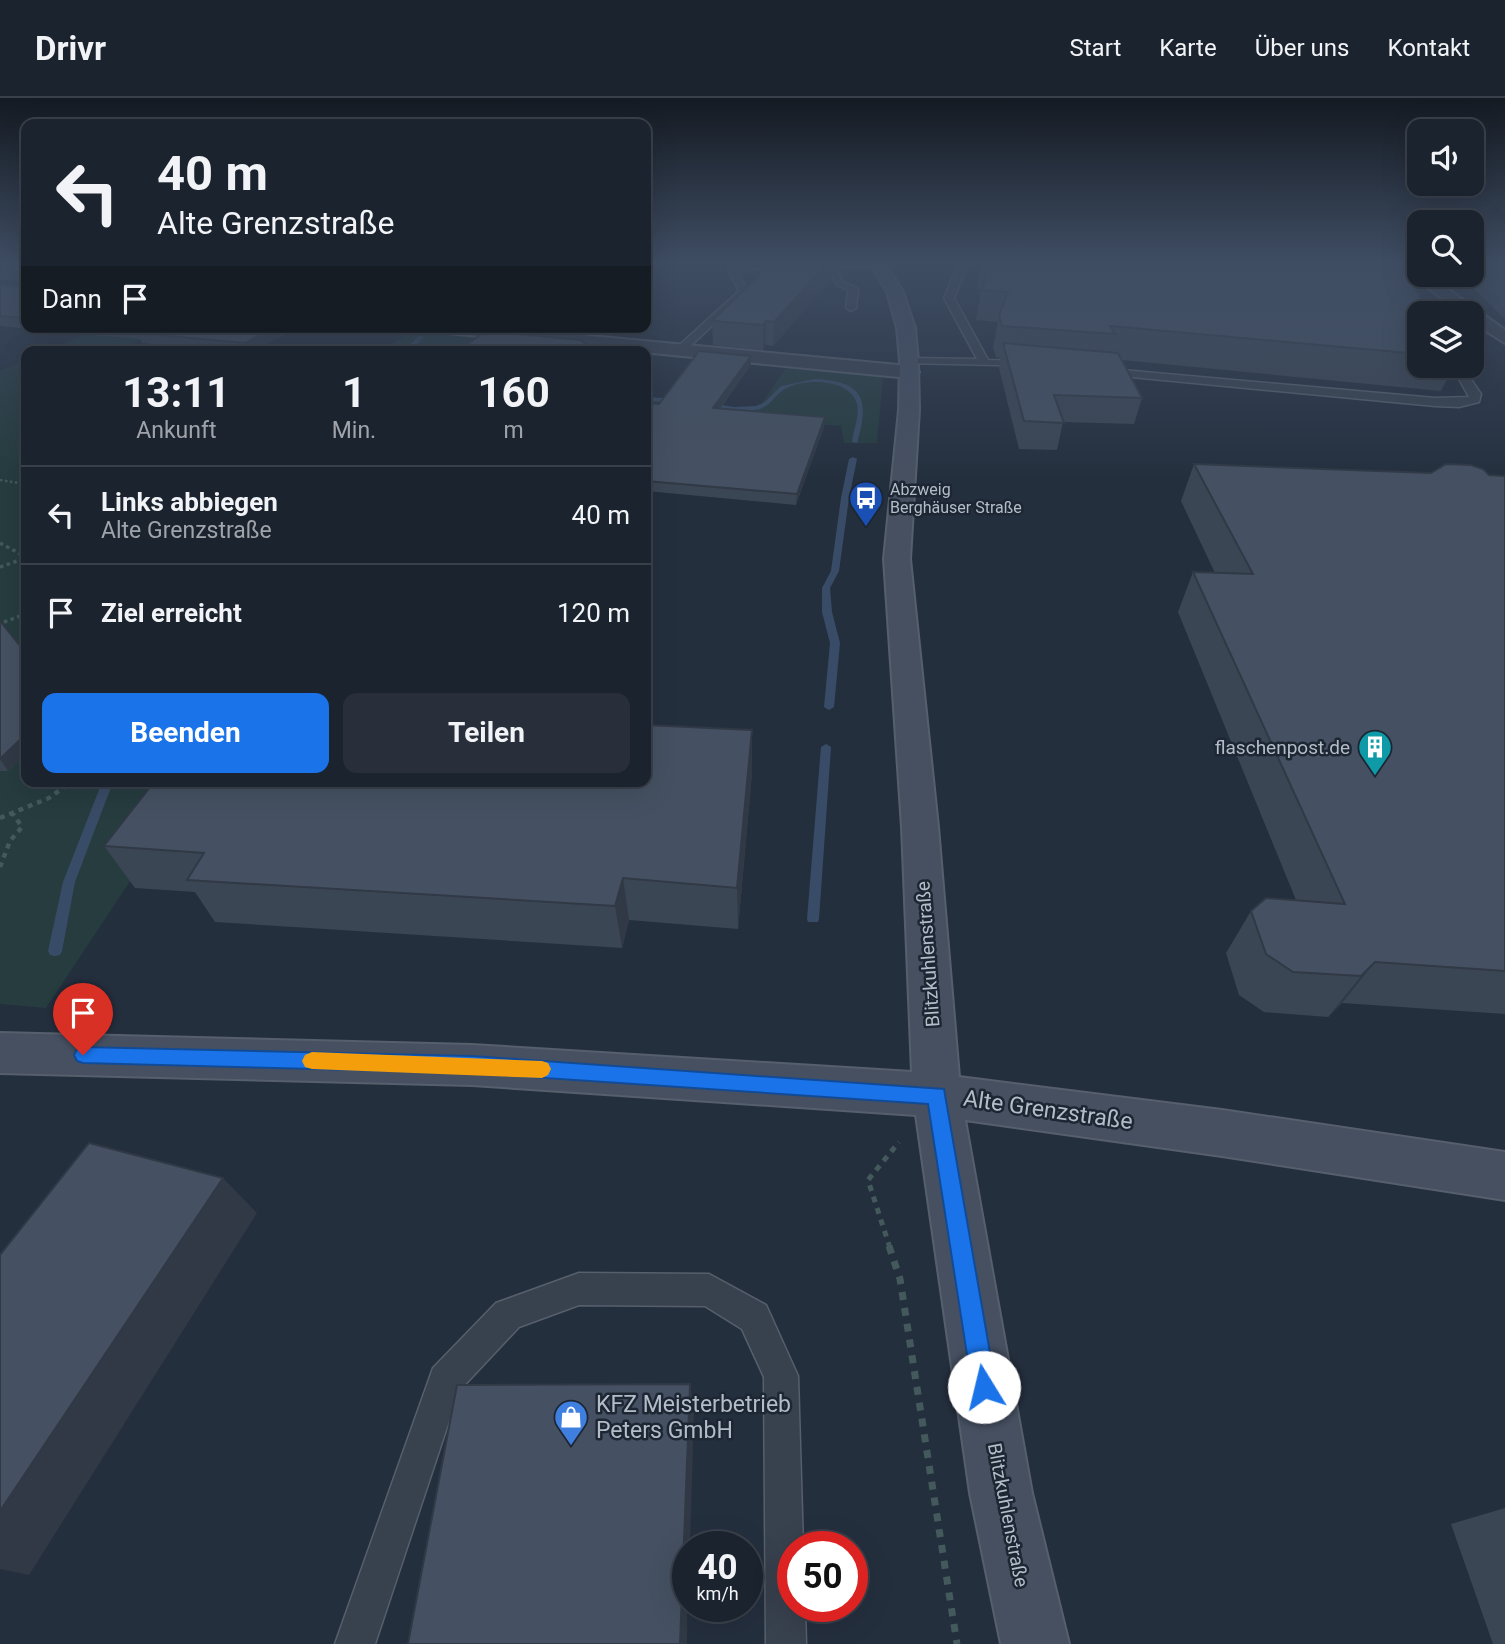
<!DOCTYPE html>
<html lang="de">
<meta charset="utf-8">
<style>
body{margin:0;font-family:Roboto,sans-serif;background:#282f3a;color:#f1f3f6;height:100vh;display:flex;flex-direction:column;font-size:26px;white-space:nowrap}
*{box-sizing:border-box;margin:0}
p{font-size:23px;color:#a0a4aa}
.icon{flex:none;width:38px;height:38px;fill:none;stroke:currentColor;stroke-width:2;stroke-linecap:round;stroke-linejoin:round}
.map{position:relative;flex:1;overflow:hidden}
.sheet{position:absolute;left:21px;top:248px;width:630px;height:441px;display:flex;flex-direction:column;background:#1b232e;border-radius:14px;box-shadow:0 7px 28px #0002,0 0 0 2px #39404a}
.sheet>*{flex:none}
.hud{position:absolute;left:21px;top:21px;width:630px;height:214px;border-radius:14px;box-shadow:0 7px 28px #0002,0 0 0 2px #39404a;background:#1b232e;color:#f1f3f6;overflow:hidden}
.buttons{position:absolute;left:1407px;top:21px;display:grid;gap:14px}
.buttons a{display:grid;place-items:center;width:77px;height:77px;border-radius:14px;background:#1b232e;box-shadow:0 7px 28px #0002,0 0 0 2px #39404a;font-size:35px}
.speed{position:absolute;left:672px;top:1433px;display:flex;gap:14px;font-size:35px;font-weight:700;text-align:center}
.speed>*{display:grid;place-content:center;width:91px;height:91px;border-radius:50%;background:#1b232e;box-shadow:0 7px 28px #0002,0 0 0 2px #39404a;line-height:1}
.speed small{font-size:18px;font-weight:400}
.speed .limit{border:10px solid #d22;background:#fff;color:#111}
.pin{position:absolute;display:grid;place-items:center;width:60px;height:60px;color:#fff;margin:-72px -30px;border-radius:50% 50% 50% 0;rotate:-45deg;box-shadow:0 0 7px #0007}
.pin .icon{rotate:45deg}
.me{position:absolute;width:77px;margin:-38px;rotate:351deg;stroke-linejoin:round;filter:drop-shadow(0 0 5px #0008)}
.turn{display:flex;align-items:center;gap:24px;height:147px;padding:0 21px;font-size:32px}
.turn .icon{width:91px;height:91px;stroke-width:2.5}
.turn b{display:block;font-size:49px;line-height:60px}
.then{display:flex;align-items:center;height:66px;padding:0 21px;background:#0003;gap:14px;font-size:26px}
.eta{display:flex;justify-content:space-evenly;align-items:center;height:119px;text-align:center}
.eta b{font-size:42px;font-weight:700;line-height:49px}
.action{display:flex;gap:14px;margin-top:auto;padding:14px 21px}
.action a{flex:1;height:80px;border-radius:14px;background:#1a73e8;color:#fff;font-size:28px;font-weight:700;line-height:80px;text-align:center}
.action a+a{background:#282f3a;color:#f1f3f6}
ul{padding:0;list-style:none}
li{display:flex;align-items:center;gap:21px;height:98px;padding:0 21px;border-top:2px solid #39404a}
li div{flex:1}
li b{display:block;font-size:26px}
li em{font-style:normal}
header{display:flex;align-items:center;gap:42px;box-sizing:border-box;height:98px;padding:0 35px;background:#1b232e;border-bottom:2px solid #39404a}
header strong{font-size:33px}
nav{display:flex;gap:38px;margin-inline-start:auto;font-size:24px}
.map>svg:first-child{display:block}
</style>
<header>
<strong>Drivr</strong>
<nav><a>Start</a><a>Karte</a><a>Über uns</a><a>Kontakt</a></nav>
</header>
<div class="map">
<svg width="1505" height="1546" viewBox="0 0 1505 1546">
<rect width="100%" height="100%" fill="#242f3e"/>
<path fill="#263c3f" d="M 101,229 L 166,229 L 115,254 L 45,254 Z
M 415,231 L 481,239 L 461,254 L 380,254 Z
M 26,262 L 26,684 L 196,684 L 46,910 L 0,906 L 0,273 Z
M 788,267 L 877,276 L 883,279 L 877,345 L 844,345 L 841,328 L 646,312 L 646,301 L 757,312 Z"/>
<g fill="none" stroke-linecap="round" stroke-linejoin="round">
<path fill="#394c67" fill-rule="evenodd" d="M 419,238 L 424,239 L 410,254 L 403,254 Z
M 815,281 C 864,283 870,302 857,345 L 852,344 C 853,332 860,318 857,306 C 850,280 804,280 785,291 C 775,296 772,307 760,311 C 743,316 716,313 701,306 L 704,304 L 734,309 L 756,308 L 765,304 L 781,288 Z
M 646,299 L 679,301 L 682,303 L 679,305 L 646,303 Z
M 853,359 L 857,361 L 849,400 L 839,473 L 830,490 L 832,514 L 840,545 L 834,609 L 829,612 L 824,609 L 830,545 L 822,514 L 822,490 L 831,473 L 841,400 L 849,361 Z
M 826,646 L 831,649 L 819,821 L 818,824 L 808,824 L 807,821 L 821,649 Z
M 102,684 L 113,684 L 75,784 L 62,853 L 60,857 L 55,858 L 50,857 L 48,853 L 63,784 Z"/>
<g stroke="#565f6c" stroke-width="3">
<path id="lane" d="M 747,165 L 882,165 L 882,166 L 878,169 L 836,170 L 843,183 L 858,191 L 856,210 L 851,213 L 846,210 L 848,192 L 837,187 L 827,171 L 765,169 L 736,174 L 749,193 L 747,195 L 683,255 L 675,255 L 675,251 L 739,193 L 728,171 Z
M 959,165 L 968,165 L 954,200 L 988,262 L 1031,263 L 1035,264 L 1035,268 L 905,265 L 904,263 L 909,260 L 977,261 L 944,200 Z
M 1452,268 L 1462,268 L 1481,296 L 1479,304 L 1459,309 L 1435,308 L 1100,276 L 1094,273 L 1100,270 L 1435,300 L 1469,299 Z
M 579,1175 L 709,1176 L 766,1207 L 798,1278 L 803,1449 L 793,1449 L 793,1508 L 805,1508 L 806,1546 L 766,1546 L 764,1279 L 742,1231 L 705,1208 L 579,1207 L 519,1229 L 459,1293 L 375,1546 L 335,1546 L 433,1270 L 496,1205 Z"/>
</g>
<g stroke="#565f6c" stroke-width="4">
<path id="street" d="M 1395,165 L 1412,165 L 1419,170 L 1419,177 L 1428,177 L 1505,232 L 1505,245 L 1472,224 L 1472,215 L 1461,215 Z
M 429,229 L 495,229 L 909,268 L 919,274 L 909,280 L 437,234 Z"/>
</g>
<g stroke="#565f6c" stroke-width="4">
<path id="secondary" d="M 870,165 L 885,165 L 903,194 L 915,230 L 918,263 L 919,312 L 910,461 L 938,729 L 959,979 L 1222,1012 L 1505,1054 L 1505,1102 L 1222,1058 L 965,1022 L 1032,1395 L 1069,1546 L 1001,1546 L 970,1395 L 916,1017 L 472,987 L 0,975 L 0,935 L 472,947 L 912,974 L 902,729 L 884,461 L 899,312 L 900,263 L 897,230 L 887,194 Z"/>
</g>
<path stroke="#44595c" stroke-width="2.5" stroke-dasharray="2.5 2.5" stroke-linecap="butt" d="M 0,382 L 26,386"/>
<path stroke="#44595c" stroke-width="3.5" stroke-dasharray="3.5 3.5" stroke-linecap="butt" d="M 0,445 L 26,459
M 0,469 L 26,460
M 4,524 L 26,516
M 23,540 L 26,538"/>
<path stroke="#44595c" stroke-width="4.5" stroke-dasharray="5 5" stroke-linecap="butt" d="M 0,720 L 49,700 L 71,684
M 0,769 L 10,743 L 22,729 L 13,716"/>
<path stroke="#44595c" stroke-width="5" stroke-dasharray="6 6" stroke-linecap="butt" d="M 890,1150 L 868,1082 L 899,1044"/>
<path stroke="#44595c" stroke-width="7" stroke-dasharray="8 8" stroke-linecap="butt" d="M 889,1148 L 900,1181 L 957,1546"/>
<use href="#lane" fill="#38414e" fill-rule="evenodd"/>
<use href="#street" fill="#38414e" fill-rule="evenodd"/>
<use href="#secondary" fill="#465061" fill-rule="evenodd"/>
</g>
<path fill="#3b4654" d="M 0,165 L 26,165 L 26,229 L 298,229 L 252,254 L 233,254 L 142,245 L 140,241 L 0,228 L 0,187 L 21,189 L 24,186 L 24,184 L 0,181 Z
M 772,165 L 832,165 L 831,182 L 773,248 L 766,247 L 763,252 L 713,247 L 712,223 Z
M 981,165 L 1399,165 L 1419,215 L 1419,268 L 1454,268 L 1441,293 L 1122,262 L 1142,300 L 1134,326 L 1063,324 L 1057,352 L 1019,351 L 999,270 L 1001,260 L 996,259 L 993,249 L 998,224 L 976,222 L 981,191 L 977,191 Z
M 1472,165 L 1505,165 L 1505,221 L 1460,177 L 1472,177 Z
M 751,267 L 720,311 L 824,329 L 796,407 L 646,393 L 646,305 L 659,306 Z
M 1194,366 L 1505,378 L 1505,916 L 1342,905 L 1328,919 L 1264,914 L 1239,897 L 1226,855 L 1251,813 L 1296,802 L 1178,514 L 1193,474 L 1215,475 L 1181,403 Z
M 0,523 L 26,555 L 26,655 L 8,673 L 0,673 Z
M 752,675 L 738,831 L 629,822 L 622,850 L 215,824 L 195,794 L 135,790 L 104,748 Z
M 1505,1410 L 1505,1546 L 1493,1546 L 1451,1426 Z"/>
<path fill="#303945" d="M 828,165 L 832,165 L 831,182 L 773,248 L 774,224 Z
M 766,223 L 766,247 L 763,252 L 763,227 Z
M 275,229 L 298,229 L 252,254 L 249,254 L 245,245 Z
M 751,258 L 751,267 L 713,320 L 713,310 Z
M 825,319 L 824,329 L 796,407 L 797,396 Z
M 752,632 L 752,675 L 738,831 L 737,790 Z
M 26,636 L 26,655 L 8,673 L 0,661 Z
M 623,780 L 629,822 L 622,850 L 615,808 Z
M 1375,864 L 1342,905 L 1328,919 L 1361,878 Z
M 223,1080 L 257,1115 L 29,1477 L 0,1471 L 0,1413 Z
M 690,1286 L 694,1311 L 690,1449 L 688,1449 L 687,1546 L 680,1546 Z"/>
<path fill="#455162" stroke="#303945" stroke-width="2" d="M 0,165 L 26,165 L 26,220 L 0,218 L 0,187 L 21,189 L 24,186 L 23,175 L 0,172 Z
M 772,165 L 828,165 L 774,224 L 766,223 L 763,227 L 712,223 Z
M 993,165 L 1399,165 L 1430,215 L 1419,215 L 1419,256 L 1110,228 L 1115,236 L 1002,228 L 999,217 L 1008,194 L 981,192 Z
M 1490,165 L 1505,165 L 1505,179 Z
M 124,229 L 275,229 L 245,245 L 137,235 L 144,231 Z
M 486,233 L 581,242 L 595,254 L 456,254 Z
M 1003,245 L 1118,255 L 1142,300 L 1054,297 L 1064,325 L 1024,323 Z
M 699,253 L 751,258 L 713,310 L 825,319 L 797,396 L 646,383 L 646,305 L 659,306 Z
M 1194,366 L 1431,375 L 1446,366 L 1471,367 L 1483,371 L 1489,377 L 1505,378 L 1505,873 L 1375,864 L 1361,878 L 1293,874 L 1266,856 L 1251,813 L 1266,800 L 1345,806 L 1193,474 L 1253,476 Z
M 0,523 L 26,555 L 26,636 L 0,661 Z
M 646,627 L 752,632 L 737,790 L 623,780 L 615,808 L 187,782 L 204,755 L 104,748 L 154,684 L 646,684 Z
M 89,1045 L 223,1080 L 0,1413 L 0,1157 Z
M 690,1286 L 680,1546 L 408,1546 L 457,1287 Z"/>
<linearGradient id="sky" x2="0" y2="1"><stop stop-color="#141a22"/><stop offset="0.43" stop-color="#3f4d63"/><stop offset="1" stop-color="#3f4d63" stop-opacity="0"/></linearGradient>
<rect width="1505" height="382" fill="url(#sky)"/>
<path fill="#1a73e8" stroke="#114b97" stroke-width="2" d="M 83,949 L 472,958 L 944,991 L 996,1289 L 992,1297 L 984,1301 L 975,1297 L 972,1289 L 928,1006 L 472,975 L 83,965 L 77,963 L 74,957 L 77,951 Z"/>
<path fill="#f59e0b" d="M 312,954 L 542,963 L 548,965 L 551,971 L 548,977 L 542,980 L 312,971 L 305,969 L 302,963 L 305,957 Z"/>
<defs>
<g id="bus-pin" transform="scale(1.75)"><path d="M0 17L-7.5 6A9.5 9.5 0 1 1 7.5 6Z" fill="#1a4fb4" stroke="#1d2633"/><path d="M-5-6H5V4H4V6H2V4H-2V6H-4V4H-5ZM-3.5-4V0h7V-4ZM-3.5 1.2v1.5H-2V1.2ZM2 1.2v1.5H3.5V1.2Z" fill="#fff"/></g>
<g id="building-pin" transform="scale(1.75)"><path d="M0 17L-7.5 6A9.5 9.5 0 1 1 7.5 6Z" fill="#0f9aa8" stroke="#1d2633"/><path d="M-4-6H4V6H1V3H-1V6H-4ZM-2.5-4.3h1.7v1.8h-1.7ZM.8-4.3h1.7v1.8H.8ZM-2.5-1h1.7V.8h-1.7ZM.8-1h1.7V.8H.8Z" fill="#fff"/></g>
<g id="shop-pin" transform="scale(1.75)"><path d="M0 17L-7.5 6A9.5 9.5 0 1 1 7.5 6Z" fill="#3f7fe0" stroke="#1d2633"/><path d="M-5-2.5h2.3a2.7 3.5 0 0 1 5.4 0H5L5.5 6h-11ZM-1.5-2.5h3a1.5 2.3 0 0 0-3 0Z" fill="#fff"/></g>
</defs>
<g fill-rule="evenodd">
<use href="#bus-pin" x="866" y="400"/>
<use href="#building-pin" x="1375" y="649"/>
<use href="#shop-pin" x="571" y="1319"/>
</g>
<g text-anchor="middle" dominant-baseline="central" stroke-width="5" stroke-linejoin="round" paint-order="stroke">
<g font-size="16" fill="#b4bcc9" stroke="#1d2633" text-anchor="start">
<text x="890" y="391">Abzweig<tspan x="890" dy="18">Berghäuser Straße</tspan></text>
</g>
<g font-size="19" fill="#b4bcc9" stroke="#1d2633" text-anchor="end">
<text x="1350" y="649">flaschenpost.de</text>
</g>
<g font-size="19" fill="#b4bcc9" stroke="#1d2633">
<text transform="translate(928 856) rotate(-94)">Blitzkuhlenstraße</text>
<text transform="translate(1008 1417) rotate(79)">Blitzkuhlenstraße</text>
</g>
<g font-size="23" fill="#b4bcc9" stroke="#1d2633">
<text transform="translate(1048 1012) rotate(8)">Alte Grenzstraße</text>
</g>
<g font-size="23" fill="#b4bcc9" stroke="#1d2633" text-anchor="start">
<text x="596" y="1306">KFZ Meisterbetrieb<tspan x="596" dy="26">Peters GmbH</tspan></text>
</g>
</g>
</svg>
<div class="buttons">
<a><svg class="icon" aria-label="sound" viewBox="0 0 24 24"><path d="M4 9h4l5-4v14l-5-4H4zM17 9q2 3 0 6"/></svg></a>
<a><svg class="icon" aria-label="search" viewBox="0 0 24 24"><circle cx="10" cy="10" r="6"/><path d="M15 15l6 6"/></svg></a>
<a><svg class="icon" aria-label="layers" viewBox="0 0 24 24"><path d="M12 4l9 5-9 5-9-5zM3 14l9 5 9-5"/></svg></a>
</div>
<div class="speed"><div>40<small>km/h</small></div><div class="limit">50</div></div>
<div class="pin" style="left:83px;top:957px;background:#d93025"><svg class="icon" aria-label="arrive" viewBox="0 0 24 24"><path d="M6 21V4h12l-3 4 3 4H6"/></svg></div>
<svg class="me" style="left:984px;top:1289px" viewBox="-20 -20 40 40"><circle r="19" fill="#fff"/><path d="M0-13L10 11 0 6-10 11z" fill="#1a73e8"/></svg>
<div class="hud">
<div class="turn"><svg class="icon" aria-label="left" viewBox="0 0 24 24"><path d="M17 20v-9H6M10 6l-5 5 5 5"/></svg><div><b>40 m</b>Alte Grenzstraße</div></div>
<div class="then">Dann<svg class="icon" aria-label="arrive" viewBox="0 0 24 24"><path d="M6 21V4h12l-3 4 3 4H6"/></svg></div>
</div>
<section class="sheet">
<div class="eta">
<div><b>13:11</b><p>Ankunft</p></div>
<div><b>1</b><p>Min.</p></div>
<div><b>160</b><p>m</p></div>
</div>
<ul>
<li><svg class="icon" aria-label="left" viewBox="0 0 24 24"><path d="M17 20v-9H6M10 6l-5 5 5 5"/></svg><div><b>Links abbiegen</b><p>Alte Grenzstraße</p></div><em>40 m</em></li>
<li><svg class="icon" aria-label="arrive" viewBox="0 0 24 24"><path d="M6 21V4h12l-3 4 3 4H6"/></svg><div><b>Ziel erreicht</b></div><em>120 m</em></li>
</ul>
<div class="action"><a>Beenden</a><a>Teilen</a></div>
</section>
</div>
